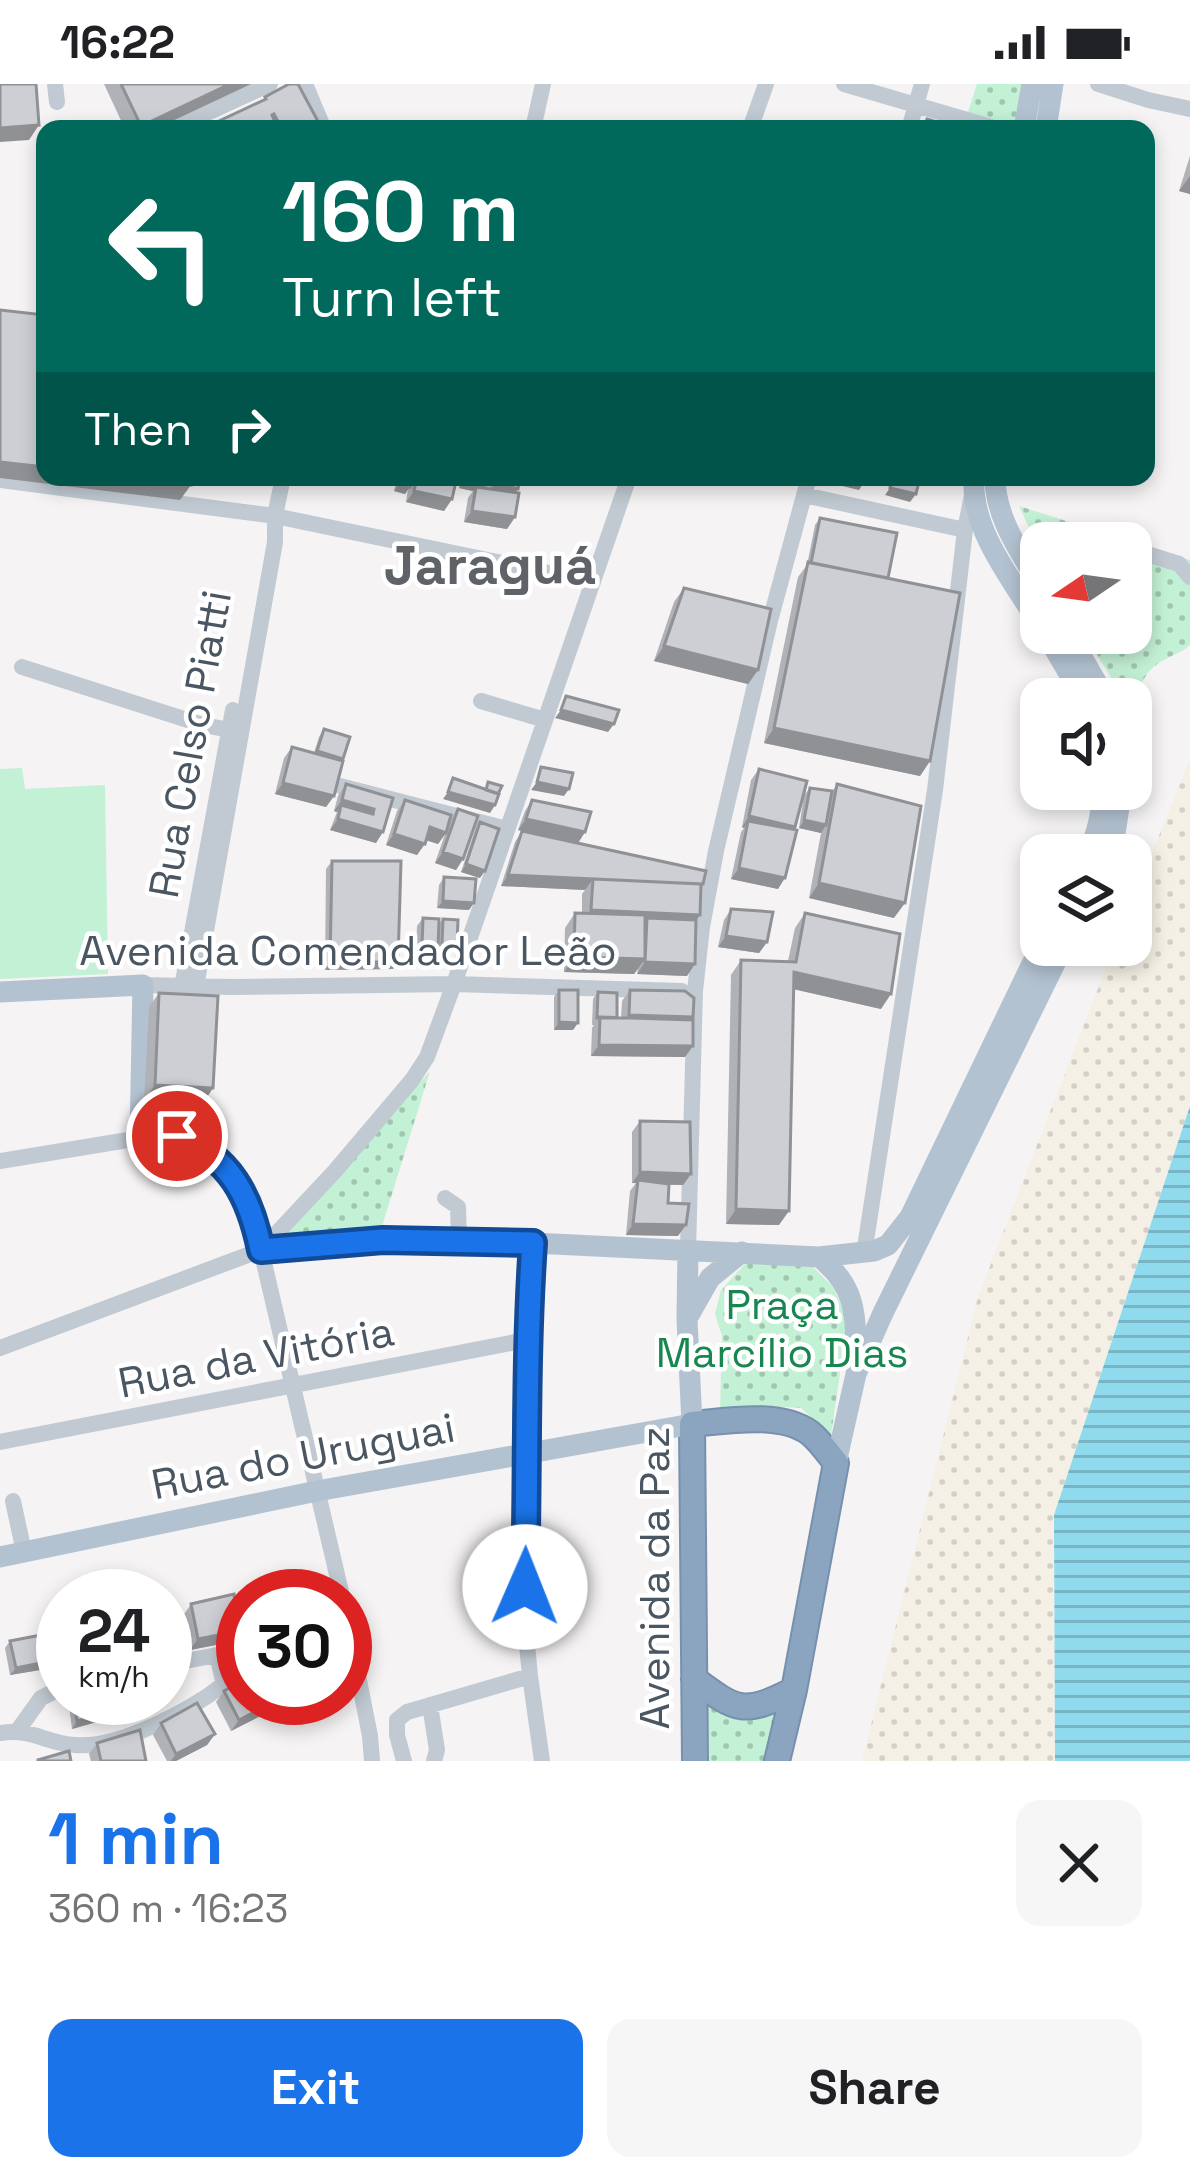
<!DOCTYPE html>
<meta charset="utf-8">
<style>
body{margin:0;font-family:"Space Grotesk",sans-serif;background:#f6f6f6;color:#202124;height:100vh;display:flex;flex-direction:column;font-size:45px;white-space:nowrap}
*{box-sizing:border-box;margin:0}
p{font-size:39px;color:#757577}
.icon{flex:none;width:66px;height:66px;fill:none;stroke:currentColor;stroke-width:2;stroke-linecap:round;stroke-linejoin:round}
.map{position:relative;height:1677px;overflow:hidden}
.sheet{display:flex;flex-direction:column;background:#fff;flex:1}
.sheet>*{flex:none}
.banner{position:absolute;left:36px;top:36px;width:1119px;height:366px;border-radius:24px;box-shadow:0 6px 18px #0003;background:#00695c;color:#fff;overflow:hidden}
.needle{width:78px;rotate:257deg}
.tools{position:absolute;left:1020px;top:438px;display:grid;gap:24px}
.tools a{display:grid;place-items:center;width:132px;height:132px;border-radius:24px;background:#fff;box-shadow:0 6px 18px #0003;font-size:60px}
.speed{position:absolute;left:36px;top:1485px;display:flex;gap:24px;font-size:60px;font-weight:700;text-align:center}
.speed>*{display:grid;place-content:center;width:156px;height:156px;border-radius:50%;background:#fff;box-shadow:0 6px 18px #0003;line-height:1}
.speed small{font-size:30px;font-weight:400}
.speed .limit{border:18px solid #d22;background:#fff;color:#111}
.pin{position:absolute;display:grid;place-items:center;width:102px;height:102px;color:#fff;margin:-51px;border:6px solid #fff;border-radius:50%;box-shadow:0 3px 12px #0007}
.me{position:absolute;width:132px;margin:-66px;rotate:1deg;stroke-linejoin:round;filter:drop-shadow(0 0 9px #0008)}
.turn{display:flex;align-items:center;gap:42px;height:252px;padding:0 48px;font-size:54px}
.turn .icon{width:156px;height:156px;stroke-width:2.5}
.turn b{display:block;font-size:84px;line-height:102px}
.then{display:flex;align-items:center;height:114px;padding:0 48px;background:#0003;gap:24px;font-size:45px}
.round{display:grid;place-items:center;flex:none;width:126px;height:126px;border-radius:24px;background:#f6f6f6}
.summary{display:flex;align-items:center;justify-content:space-between;height:204px;padding:0 48px}
h1{font-size:72px;font-weight:600;line-height:90px;color:#1a73e8}
.cta{display:flex;gap:24px;margin-top:auto;padding:24px 48px}
.cta a{flex:1;height:138px;border-radius:24px;background:#1a73e8;color:#fff;font-size:48px;font-weight:600;line-height:138px;text-align:center}
.cta a+a{background:#f6f6f6;color:#202124}
.status{display:flex;justify-content:space-between;align-items:center;height:84px;padding:0 60px;background:#fff;direction:ltr}
.status svg{height:33px;fill:currentColor}
.map>svg:first-child{display:block}
</style>
<div class="status"><b>16:22</b><svg viewBox="0 0 49 12"><path d="M0 12V9h3v3zM5 12V6h3v6zM10 12V3h3v9zM15 12V0h3v12zM26 1h20v11H26zM47 4h2v5h-2z"/></svg></div>
<div class="map">
<svg width="1190" height="1677" viewBox="0 0 1190 1677">
<defs>
<pattern id="grass-dots" width="8" height="8" patternUnits="userSpaceOnUse" patternTransform="scale(3)"><rect width="8" height="8" fill="#c3f1d5"/><path d="M2 2h.1M6 6h.1" fill="none" stroke="#a0c6b0" stroke-width="1.8" stroke-linecap="round"/></pattern>
<pattern id="sand-dots" width="8" height="8" patternUnits="userSpaceOnUse" patternTransform="scale(3)"><rect width="8" height="8" fill="#f5f0e5"/><path d="M2 2h.1M6 6h.1" fill="none" stroke="#d4d0c7" stroke-width="1.8" stroke-linecap="round"/></pattern>
<pattern id="water-rules" width="6" height="5" patternUnits="userSpaceOnUse" patternTransform="scale(3)"><rect width="6" height="5" fill="#90daee"/><path d="M0 2.5h6" fill="none" stroke="#78b4c4"/></pattern>
</defs>
<rect width="100%" height="100%" fill="#f5f3f3"/>
<path fill="url(#grass-dots)" d="M 977,0 L 1027,0 L 1018,42 L 968,28 Z
M 1019,422 L 1190,476 L 1190,561 C 1181,569 1172,571 1162,577 C 1141,589 1136,610 1135,633 L 1131,627 L 1131,615 L 1124,615 L 1084,549 L 1131,549 L 1131,459 L 1041,459 L 1041,470 Z
M 430,987 L 379,1152 L 279,1156 Z
M 769,1178 L 813,1183 L 832,1202 L 848,1233 L 831,1351 L 801,1324 L 766,1322 L 720,1325 L 722,1252 L 715,1230 L 721,1206 L 745,1180 Z
M 706,1614 C 739,1637 745,1644 781,1620 L 766,1677 L 709,1677 Z"/>
<path fill="url(#sand-dots)" d="M 1190,675 L 1190,1022 L 1054,1431 L 1055,1677 L 862,1677 L 978,1213 L 1115,861 L 1131,861 L 1131,821 Z"/>
<path fill="#c3f1d5" d="M 22,684 L 25,705 L 105,701 L 108,890 L 0,895 L 0,685 Z"/>
<path fill="url(#water-rules)" d="M 1190,1022 L 1190,1677 L 1055,1677 L 1054,1431 Z"/>
<g fill="none" stroke-linecap="round" stroke-linejoin="round">
<g stroke="#7690ad" stroke-width="28">
<path id="highway" d="M 694,1595 C 738,1628 744,1631 794,1606
M 695,1677 L 692,1340 C 727,1337 780,1327 810,1349 C 820,1357 828,1369 836,1379 L 794,1606 L 777,1677"/>
</g>
<path stroke="#c1cad2" stroke-width="16" d="M 55,0 L 57,18
M 305,0 L 324,45
M 844,0 L 998,45
M 1098,0 L 1148,16 L 1190,25
M 172,45 L 270,0
M 533,45 L 543,0
M 750,45 L 766,0
M 909,45 L 922,0
M 0,396 L 275,432 L 593,498
M 804,411 L 965,446
M 1056,459 L 1077,448 L 1112,459
M 1131,465 L 1179,480 L 1190,493
M 22,583 L 203,641 L 230,646
M 481,617 L 545,636
M 340,702 L 507,745
M 143,901 L 233,903 L 454,900 L 682,907
M 182,903 L 233,626
M 196,903 L 275,458 L 275,432 L 283,393
M 0,1077 L 140,1054
M 445,1114 L 458,1123 L 459,1158
M 533,1159 L 526,1256 L 528,1367 L 524,1529 L 530,1592 L 542,1677
M 261,1166 L 342,1512
M 688,1166 L 695,907 L 702,843 L 716,767 L 770,537 L 809,393
M 864,1170 L 935,706 L 965,446 L 972,411
M 0,1264 L 261,1166 L 335,1087 L 412,996 L 427,973 L 454,900 L 629,393
M 0,1358 L 526,1256
M 13,1417 L 24,1468
M 345,1525 L 370,1652 L 372,1677
M 430,1621 L 437,1666 L 434,1677
M 18,1646 L 41,1614 L 63,1603
M 0,1649 C 31,1644 46,1659 75,1661 C 118,1665 191,1626 224,1600 L 217,1571 L 165,1581
M 404,1677 L 397,1651 L 397,1636 L 407,1628 L 530,1592"/>
<path stroke="#b3c2d1" stroke-width="21" d="M 1024,45 L 1032,0
M 1046,45 L 1053,0
M 974,393 C 970,447 1015,499 1041,543
M 995,393 C 995,434 1021,469 1041,503
M 1045,549 L 1084,615
M 1068,549 L 1106,615
M 1087,771 C 1098,750 1101,728 1104,705
M 1108,771 L 1115,749 L 1122,705
M 0,908 L 143,901 L 140,1054 C 153,1052 166,1049 179,1053 C 188,1055 196,1062 204,1067 C 240,1093 252,1124 261,1166 L 383,1156 L 533,1159 L 819,1173 L 874,1167 L 888,1161 L 910,1133 L 1041,861
M 819,1173 C 860,1205 855,1236 856,1283
M 689,1231 L 710,1194 L 742,1168
M 836,1379 L 856,1290 L 883,1229 L 1064,861
M 0,1473 L 317,1407 L 692,1340 L 687,1235 L 688,1166"/>
<use href="#highway" stroke="#8ba5c1" stroke-width="24"/>
</g>
<path fill="#b0b2b7" d="M 104,0 L 251,0 L 155,45 L 125,45 Z
M 1190,72 L 1190,110 L 1179,107 Z
M 397,393 L 457,393 L 452,415 L 444,427 L 406,418 L 408,405 L 405,410 L 394,407 Z
M 461,393 L 488,393 L 484,404 L 488,405 L 491,393 L 520,393 L 515,409 L 515,433 L 507,445 L 464,438 L 468,414 L 473,407 L 459,404 Z
M 820,434 L 888,494 L 930,677 L 920,692 L 764,659 L 798,493 L 807,481 L 815,441 Z
M 684,504 L 758,586 L 748,600 L 654,577 L 674,518 Z
M 324,645 L 342,676 L 334,712 L 326,723 L 275,710 L 284,674 L 292,663 L 314,669 L 319,653 Z
M 759,685 L 795,743 L 778,805 L 731,795 L 741,748 L 744,744 L 742,743 L 751,696 Z
M 346,700 L 393,714 L 376,759 L 330,746 L 337,728 L 334,727 L 338,712 Z
M 837,700 L 894,834 L 809,814 L 821,749 L 799,744 L 804,711 L 810,704 L 832,708 Z
M 405,716 L 450,736 L 458,725 L 463,775 L 456,786 L 435,779 L 445,750 L 438,760 L 426,756 L 417,771 L 386,761 L 397,727 Z
M 532,716 L 585,748 L 578,759 L 703,800 L 701,804 L 687,892 L 637,890 L 638,885 L 634,890 L 564,888 L 565,844 L 575,829 L 582,829 L 582,810 L 585,806 L 501,802 L 515,758 L 522,747 L 518,746 L 525,727 Z
M 480,738 L 480,794 L 461,788 L 475,746 Z
M 332,777 L 398,878 L 393,885 L 325,886 L 326,785 Z
M 444,793 L 469,826 L 437,824 L 439,801 Z
M 731,825 L 767,858 L 759,869 L 718,863 L 724,836 Z
M 805,829 L 881,925 L 794,905 L 779,1141 L 726,1140 L 731,891 L 741,876 L 788,877 L 795,844 Z
M 423,834 L 438,841 L 443,835 L 457,860 L 452,867 L 437,867 L 437,865 L 432,871 L 416,871 L 417,842 Z
M 559,906 L 573,946 L 554,946 L 554,913 Z
M 630,906 L 693,933 L 685,973 L 591,972 L 592,944 L 594,941 L 592,941 L 593,915 L 598,908 L 617,934 L 621,934 L 622,917 Z
M 159,909 L 213,1004 L 203,1019 L 144,1016 L 149,923 Z
M 640,1037 L 691,1090 L 683,1101 L 669,1101 L 668,1119 L 678,1152 L 626,1151 L 630,1107 L 636,1099 L 632,1099 L 632,1048 Z
M 191,1520 L 231,1558 L 190,1566 L 183,1532 Z
M 10,1557 L 46,1578 L 40,1586 L 10,1591 L 5,1564 Z
M 224,1607 L 278,1616 L 270,1627 L 231,1647 L 216,1618 Z
M 68,1614 L 102,1614 L 105,1630 L 100,1637 L 72,1645 Z
M 161,1639 L 215,1650 L 207,1661 L 176,1677 L 167,1677 L 153,1651 Z
M 97,1659 L 146,1677 L 91,1677 L 89,1670 Z"/>
<path fill="#909195" d="M 230,0 L 251,0 L 155,45 L 139,45 L 141,42 Z
M 39,41 L 29,56 L 0,58 L 0,44 Z
M 1190,92 L 1190,110 L 1179,107 Z
M 0,378 L 45,383 L 45,393 L 126,393 L 191,401 L 180,416 L 0,394 Z
M 350,393 L 372,393 L 368,398 Z
M 835,393 L 842,393 L 864,398 L 859,406 L 830,399 Z
M 862,393 L 892,393 L 887,401 L 861,394 Z
M 464,397 L 487,401 L 481,409 L 476,403 L 473,407 L 459,404 Z
M 495,399 L 518,405 L 510,416 L 487,411 Z
M 399,400 L 410,403 L 405,410 L 394,407 Z
M 890,404 L 916,410 L 910,418 L 885,411 Z
M 414,407 L 452,415 L 444,427 L 406,418 Z
M 472,427 L 515,433 L 507,445 L 464,438 Z
M 664,562 L 758,586 L 748,600 L 654,577 Z
M 561,626 L 614,640 L 608,648 L 555,634 Z
M 774,644 L 930,677 L 920,692 L 764,659 Z
M 537,698 L 569,705 L 564,712 L 531,706 Z
M 283,699 L 334,712 L 326,723 L 275,710 Z
M 448,708 L 495,721 L 490,729 L 443,715 Z
M 342,716 L 374,725 L 366,736 L 341,721 L 337,728 L 334,727 Z
M 749,732 L 795,743 L 788,754 L 748,737 L 744,744 L 742,743 Z
M 338,735 L 383,748 L 376,759 L 330,746 Z
M 526,735 L 585,748 L 578,759 L 518,746 Z
M 804,736 L 826,741 L 821,749 L 799,744 Z
M 430,743 L 446,749 L 438,760 L 422,755 Z
M 394,750 L 425,760 L 417,771 L 386,761 Z
M 443,768 L 463,775 L 456,786 L 435,779 Z
M 466,780 L 485,787 L 480,794 L 461,788 Z
M 739,784 L 785,794 L 778,805 L 731,795 Z
M 508,791 L 703,800 L 695,812 L 593,795 L 585,806 L 501,802 Z
M 819,799 L 905,819 L 894,834 L 809,814 Z
M 443,817 L 474,819 L 469,826 L 437,824 Z
M 591,826 L 700,831 L 689,846 L 581,841 Z
M 726,852 L 767,858 L 759,869 L 718,863 Z
M 442,860 L 457,860 L 452,867 L 437,867 Z
M 422,863 L 438,864 L 432,871 L 416,871 Z
M 574,873 L 645,875 L 634,890 L 564,888 Z
M 330,878 L 398,878 L 393,885 L 325,886 Z
M 645,878 L 695,880 L 687,892 L 637,890 Z
M 794,888 L 891,910 L 881,925 L 784,903 Z
M 629,931 L 693,933 L 685,944 L 621,942 Z
M 559,938 L 578,939 L 573,946 L 554,946 Z
M 599,961 L 693,962 L 685,973 L 591,972 Z
M 155,1001 L 213,1004 L 203,1019 L 144,1016 Z
M 640,1088 L 691,1090 L 683,1101 L 632,1099 Z
M 736,1125 L 789,1127 L 779,1141 L 726,1140 Z
M 633,1140 L 686,1141 L 678,1152 L 626,1151 Z
M 239,1547 L 231,1558 L 190,1566 L 198,1555 Z
M 46,1578 L 40,1586 L 10,1591 L 16,1584 Z
M 278,1616 L 270,1627 L 231,1647 L 239,1636 Z
M 105,1630 L 100,1637 L 72,1645 L 77,1637 Z
M 215,1650 L 207,1661 L 176,1677 L 171,1677 L 176,1670 Z"/>
<path fill="#cdcfd5" stroke="#909195" stroke-width="3" d="M 0,0 L 36,0 L 39,41 L 0,44 Z
M 121,0 L 230,0 L 141,42 Z
M 289,0 L 298,0 L 320,41 L 312,45 L 282,45 L 274,30 L 272,31 L 278,45 L 202,45 L 266,15 L 265,13 Z
M 927,35 L 960,45 L 924,45 Z
M 0,226 L 45,231 L 45,383 L 0,378 Z
M 126,393 L 192,393 L 191,401 Z
M 400,393 L 413,393 L 410,403 L 399,400 Z
M 417,393 L 457,393 L 452,415 L 414,407 Z
M 465,393 L 488,393 L 487,401 L 464,397 Z
M 496,393 L 520,393 L 518,405 L 495,399 Z
M 842,393 L 865,393 L 864,398 Z
M 892,393 L 920,393 L 916,410 L 890,404 Z
M 476,403 L 519,409 L 515,433 L 472,427 Z
M 820,434 L 897,449 L 888,494 L 811,479 Z
M 808,478 L 960,509 L 930,677 L 774,644 Z
M 684,504 L 771,525 L 758,586 L 664,562 Z
M 566,612 L 619,626 L 614,640 L 561,626 Z
M 324,645 L 350,653 L 343,675 L 317,667 Z
M 292,663 L 343,677 L 334,712 L 283,699 Z
M 541,683 L 573,689 L 569,705 L 537,698 Z
M 759,685 L 807,697 L 795,743 L 749,732 Z
M 453,694 L 499,710 L 495,721 L 448,708 Z
M 488,698 L 502,702 L 498,710 L 486,706 Z
M 346,700 L 393,714 L 383,748 L 338,735 L 341,721 L 373,730 L 374,725 L 342,716 Z
M 837,700 L 921,722 L 905,819 L 819,799 Z
M 810,704 L 832,707 L 826,741 L 804,736 Z
M 405,716 L 451,731 L 446,749 L 430,743 L 425,760 L 394,750 Z
M 532,716 L 591,728 L 585,748 L 526,735 Z
M 458,725 L 478,732 L 463,775 L 443,768 Z
M 748,737 L 797,746 L 785,794 L 739,784 Z
M 480,738 L 499,745 L 485,787 L 466,780 Z
M 522,747 L 706,787 L 703,800 L 508,791 Z
M 332,777 L 401,777 L 398,878 L 330,878 Z
M 444,793 L 476,795 L 474,819 L 443,817 Z
M 593,795 L 701,800 L 700,831 L 591,826 Z
M 731,825 L 773,828 L 767,858 L 726,852 Z
M 575,829 L 645,831 L 645,875 L 574,873 Z
M 805,829 L 900,850 L 891,910 L 794,888 L 789,1127 L 736,1125 L 741,876 L 796,878 Z
M 423,834 L 439,835 L 438,864 L 422,863 Z
M 647,834 L 696,836 L 695,880 L 645,878 Z
M 443,835 L 458,836 L 457,860 L 442,860 Z
M 559,906 L 578,906 L 578,939 L 559,938 Z
M 630,906 L 685,907 L 694,914 L 693,933 L 629,931 Z
M 598,908 L 617,909 L 617,934 L 597,934 Z
M 159,909 L 218,912 L 213,1004 L 155,1001 Z
M 600,933 L 693,936 L 693,962 L 599,961 Z
M 640,1037 L 690,1038 L 691,1090 L 640,1088 Z
M 638,1096 L 669,1100 L 668,1119 L 689,1120 L 686,1141 L 633,1140 Z
M 234,1510 L 239,1547 L 198,1555 L 191,1520 Z
M 41,1551 L 46,1578 L 16,1584 L 10,1557 Z
M 243,1596 L 243,1614 L 277,1614 L 278,1616 L 239,1636 L 224,1607 Z
M 74,1614 L 102,1614 L 105,1630 L 77,1637 Z
M 197,1619 L 215,1650 L 176,1670 L 161,1639 Z
M 140,1646 L 146,1677 L 101,1677 L 97,1659 Z
M 69,1667 L 71,1677 L 38,1677 L 38,1676 Z"/>
<g fill="none" stroke-linecap="round" stroke-linejoin="round">
<g stroke="#114b97" stroke-width="30">
<path id="route" d="M 177,1052 C 230,1073 250,1112 261,1166 L 383,1156 L 533,1159 C 525,1274 528,1388 525,1503"/>
</g>
<use href="#route" stroke="#1a73e8" stroke-width="21"/>
</g>
<g text-anchor="middle" dominant-baseline="central" stroke-width="9" stroke-linejoin="round" paint-order="stroke">
<g font-size="42" fill="#4a5661" stroke="#fff">
<text transform="translate(190 660) rotate(-80)">Rua Celso Piatti</text>
<text x="348" y="866">Avenida Comendador Leão</text>
<text transform="translate(256 1273) rotate(-11)">Rua da Vitória</text>
<text transform="translate(303 1372) rotate(-11)">Rua do Uruguai</text>
<text transform="translate(654 1494) rotate(-90)">Avenida da Paz</text>
</g>
<g font-size="42" fill="#17864f" stroke="#fff">
<text x="782" y="1220">Praça<tspan x="782" dy="48">Marcílio Dias</tspan></text>
</g>
<g font-size="54" font-weight="bold" fill="#5f6368" stroke="#fff">
<text x="490" y="481">Jaraguá</text>
</g>
</g>
</svg>
<div class="tools">
<a><svg class="needle" viewBox="-14 -14 28 28"><path d="M0-13l5 13h-10z" fill="#e53935"/><path d="M0 13l5-13h-10z" fill="#757577"/></svg></a>
<a><svg class="icon" aria-label="sound" viewBox="0 0 24 24"><path d="M4 9h4l5-4v14l-5-4H4zM17 9q2 3 0 6"/></svg></a>
<a><svg class="icon" aria-label="layers" viewBox="0 0 24 24"><path d="M12 4l9 5-9 5-9-5zM3 14l9 5 9-5"/></svg></a>
</div>
<div class="speed"><div>24<small>km/h</small></div><div class="limit">30</div></div>
<div class="pin" style="left:177px;top:1052px;background:#d93025"><svg class="icon" aria-label="arrive" viewBox="0 0 24 24"><path d="M6 21V4h12l-3 4 3 4H6"/></svg></div>
<svg class="me" style="left:525px;top:1503px" viewBox="-20 -20 40 40"><circle r="19" fill="#fff"/><path d="M0-13L10 11 0 6-10 11z" fill="#1a73e8"/></svg>
<div class="banner">
<div class="turn"><svg class="icon" aria-label="left" viewBox="0 0 24 24"><path d="M17 20v-9H6M10 6l-5 5 5 5"/></svg><div><b>160 m</b>Turn left</div></div>
<div class="then">Then<svg class="icon" aria-label="right" viewBox="0 0 24 24"><path d="M7 20v-9h11M14 6l5 5-5 5"/></svg></div>
</div>
</div>
<section class="sheet">
<div class="summary"><div><h1>1 min</h1><p>360 m · 16:23</p></div><a class="round"><svg class="icon" aria-label="close" viewBox="0 0 24 24"><path d="M6 6l12 12M18 6L6 18"/></svg></a></div>
<div class="cta"><a>Exit</a><a>Share</a></div>
</section>
